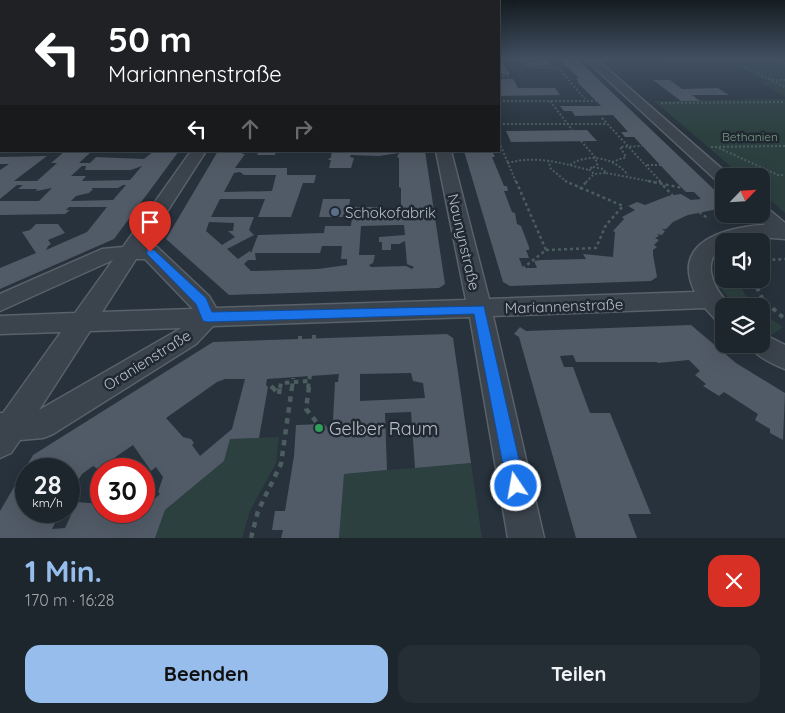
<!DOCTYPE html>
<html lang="de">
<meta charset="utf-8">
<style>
body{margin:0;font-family:Quicksand,sans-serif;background:#252e35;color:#f1f3f6;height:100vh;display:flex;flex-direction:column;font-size:19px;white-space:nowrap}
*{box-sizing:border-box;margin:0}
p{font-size:16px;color:#a0a5aa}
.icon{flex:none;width:28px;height:28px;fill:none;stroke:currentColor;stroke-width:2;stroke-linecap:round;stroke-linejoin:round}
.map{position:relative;height:538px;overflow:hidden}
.panel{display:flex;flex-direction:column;background:#1d262d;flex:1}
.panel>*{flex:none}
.banner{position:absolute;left:0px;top:0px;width:500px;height:152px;box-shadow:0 5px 20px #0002,0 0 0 1px #3b4349;background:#202124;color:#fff;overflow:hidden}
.needle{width:32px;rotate:65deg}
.buttons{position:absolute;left:715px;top:168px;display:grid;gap:10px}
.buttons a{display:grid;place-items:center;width:55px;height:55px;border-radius:10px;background:#1d262d;box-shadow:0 5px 20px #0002,0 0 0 1px #3b4349;font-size:25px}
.speed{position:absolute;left:15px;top:458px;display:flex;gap:10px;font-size:25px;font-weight:700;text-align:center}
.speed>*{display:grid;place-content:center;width:65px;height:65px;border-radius:50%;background:#1d262d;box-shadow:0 5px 20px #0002,0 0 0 1px #3b4349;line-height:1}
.speed small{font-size:12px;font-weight:400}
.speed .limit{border:8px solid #d22;background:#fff;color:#111}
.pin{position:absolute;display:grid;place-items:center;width:42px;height:42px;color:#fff;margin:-51px -21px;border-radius:50% 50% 50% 0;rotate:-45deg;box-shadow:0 0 5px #0007}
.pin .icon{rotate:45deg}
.me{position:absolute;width:55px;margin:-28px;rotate:348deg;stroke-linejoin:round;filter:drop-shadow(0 0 4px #0008)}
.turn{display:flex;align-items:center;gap:18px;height:105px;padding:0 25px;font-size:22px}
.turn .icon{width:65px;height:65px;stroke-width:2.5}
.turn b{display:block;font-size:35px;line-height:42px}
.lanes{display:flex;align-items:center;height:48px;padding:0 25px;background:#0003;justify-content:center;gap:25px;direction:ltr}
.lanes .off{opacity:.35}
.round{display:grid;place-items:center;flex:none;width:52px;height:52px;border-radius:15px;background:#252e35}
.head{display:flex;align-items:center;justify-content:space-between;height:85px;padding:0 25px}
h1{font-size:30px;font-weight:700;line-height:38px;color:#97bdec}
.primary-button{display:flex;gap:10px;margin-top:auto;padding:10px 25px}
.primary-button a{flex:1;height:58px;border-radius:15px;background:#97bdec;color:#111;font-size:20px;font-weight:700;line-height:58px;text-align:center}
.primary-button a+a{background:#252e35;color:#f1f3f6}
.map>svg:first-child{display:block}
</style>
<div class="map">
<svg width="785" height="538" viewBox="0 0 785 538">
<rect width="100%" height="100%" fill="#27323c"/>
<path fill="#2c403f" d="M 724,59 L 778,59 L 785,62 L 785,97 L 762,83 L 768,82 Z
M 785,99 L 785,213 L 761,192 L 761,176 L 742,176 L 654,101 Z
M 718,271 L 724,273 L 724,279 L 737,279 L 745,295 L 755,306 L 735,306 L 723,291 Z
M 761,312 L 783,327 L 772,335 L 761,328 Z
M 279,437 L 276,463 L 250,511 L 242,538 L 155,538 L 165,510 L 224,461 L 230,439 Z
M 471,463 L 482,538 L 339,538 L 344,474 Z"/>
<path fill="#515b67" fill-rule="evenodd" d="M 537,59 L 546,59 L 551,65 L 528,65 L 526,62 L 540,62 Z
M 561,59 L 577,59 L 724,199 L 724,208 L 717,208 L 718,209 L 688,215 L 673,222 L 666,229 L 662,229 L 665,231 L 662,235 L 657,234 L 659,236 L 655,238 L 659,240 L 654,245 L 657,247 L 653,250 L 653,255 L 657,277 L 651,281 L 510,286 L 503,282 L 464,151 L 493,153 L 495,157 L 492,157 L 504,186 L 507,186 L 508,191 L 504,191 L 512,212 L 515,213 L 517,224 L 521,226 L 529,247 L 529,250 L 526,250 L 529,258 L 519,258 L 523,268 L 537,268 L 534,261 L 541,260 L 586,259 L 583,254 L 613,257 L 615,232 L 613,231 L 624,219 L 622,217 L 635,210 L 628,206 L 637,202 L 645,205 L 668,196 L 681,194 L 691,200 L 701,199 L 694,192 L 686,192 L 677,183 L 634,137 L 625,137 L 621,132 L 628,132 L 613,115 L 575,116 L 572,111 L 564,111 L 560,106 L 601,106 L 577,82 L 579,82 L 576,79 L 579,78 L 568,67 L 563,65 L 565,65 Z
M 499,63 L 503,63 L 510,74 L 499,74 Z
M 499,79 L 513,79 L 518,88 L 555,88 L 560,95 L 499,96 Z
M 653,80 L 670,80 L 682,89 L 718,88 L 729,95 L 692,95 L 700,101 L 681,101 Z
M 587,130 L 597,141 L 511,142 L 506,131 Z
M 65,151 L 92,151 L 79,163 L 90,163 L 96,157 L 144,159 L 154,151 L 179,151 L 114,239 L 0,289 L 0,268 L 36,253 L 22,232 L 30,230 L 36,224 L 58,224 L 65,233 L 48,240 L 51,244 L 48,246 L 46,250 L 87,232 L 107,207 L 69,207 L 66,210 L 70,210 L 65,214 L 0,215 L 0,201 L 39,201 L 52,188 L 36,191 L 37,189 L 18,189 L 23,185 L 17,185 L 0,199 L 0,170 L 9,164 L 0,164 L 0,157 L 47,156 L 14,181 L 37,181 L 57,163 L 51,163 ZM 82,166 L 86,166 L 85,170 L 131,170 L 142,166 L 130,180 L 82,181 L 86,176 L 71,176 ZM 123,185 L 126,185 L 113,200 L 71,201 L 76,196 L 89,193 L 93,189 L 91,188 L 118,188 Z
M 218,151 L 244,151 L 242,154 L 245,154 L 235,168 L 287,168 L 287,175 L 316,175 L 314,183 L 303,183 L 291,217 L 258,217 L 265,199 L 220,199 L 211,217 L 254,217 L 249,230 L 254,235 L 227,249 L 238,259 L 250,251 L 251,253 L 258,235 L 324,233 L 325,226 L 351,226 L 352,217 L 319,217 L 323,199 L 350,199 L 349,210 L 353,207 L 375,207 L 401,210 L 401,188 L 399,187 L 399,158 L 397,157 L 399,153 L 379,156 L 351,155 L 350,157 L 354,158 L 351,168 L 329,168 L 331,160 L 328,160 L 331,157 L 332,151 L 425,151 L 445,284 L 439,288 L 229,295 L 166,239 ZM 240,172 L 244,175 L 276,175 L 272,191 L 224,192 L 234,173 ZM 209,222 L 234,223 L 233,231 L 228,231 L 235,237 L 222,245 L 206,231 ZM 399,225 L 404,225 L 405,235 L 379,237 L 379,242 L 382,242 L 382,250 L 391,250 L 391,244 L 399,244 L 405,241 L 407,264 L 414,267 L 412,269 L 406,266 L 371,267 L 369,265 L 373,263 L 375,255 L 359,255 L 361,226 ZM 322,246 L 342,246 L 341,259 L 347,259 L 347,265 L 318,269 L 251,271 L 244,264 L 248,260 L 256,260 L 255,253 L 320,253 Z
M 256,151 L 276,151 L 275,155 L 257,155 L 258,153 L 254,153 Z
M 691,325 L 736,363 L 785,393 L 783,440 L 770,433 L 770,429 L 755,420 L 758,414 L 724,392 L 719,396 L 703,386 L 706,384 L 695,375 L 700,371 L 689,360 L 658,363 L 657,362 L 576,362 L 573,355 L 560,356 L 564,367 L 573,367 L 590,413 L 610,413 L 651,514 L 628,514 L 637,538 L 576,538 L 519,337 L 514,334 L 520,327 L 526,331 Z
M 447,334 L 453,338 L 471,463 L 415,468 L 411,412 L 385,413 L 387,470 L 344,474 L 339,538 L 281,538 L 283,530 L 272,530 L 275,511 L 285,511 L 294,456 L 296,425 L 324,424 L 330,430 L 336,430 L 336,420 L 333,420 L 335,382 L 338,382 L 339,374 L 267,379 L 266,385 L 268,387 L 259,438 L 230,439 L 224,461 L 165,510 L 155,538 L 0,538 L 0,511 L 33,455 L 213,342 ZM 411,373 L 413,381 L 423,383 L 425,398 L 360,401 L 360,374 ZM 225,379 L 245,379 L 232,429 L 200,456 L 192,445 L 194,443 L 191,439 L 183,437 L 166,418 L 217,382 ZM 133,445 L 151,471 L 156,467 L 163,477 L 158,492 L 160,494 L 150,503 L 144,501 L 144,511 L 101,511 L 101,504 L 77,502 L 65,528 L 52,529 L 61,511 L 26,511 L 26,469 L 69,469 L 69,495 L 82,474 L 93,466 L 98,469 Z"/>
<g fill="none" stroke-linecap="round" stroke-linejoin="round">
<g stroke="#59616a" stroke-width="3">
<path id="minor" d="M 585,59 L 596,59 L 730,176 L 724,176 L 724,184 L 718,182 Z
M 191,151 L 206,151 L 145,246 L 157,247 L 209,296 L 216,308 L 466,300 L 436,151 L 451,151 L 489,299 L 695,292 C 670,241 727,227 765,225 L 753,214 L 761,214 L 761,207 L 767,208 L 785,223 L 785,239 L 758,237 L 724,241 L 724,245 C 699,262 714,290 731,306 L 724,306 L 724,323 L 716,320 L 705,308 L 493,316 L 544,538 L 508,538 L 470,317 L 213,326 L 196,344 L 53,434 L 43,438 L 20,440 L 11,453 L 0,458 L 0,413 L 3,413 L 61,332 L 0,334 L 0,316 L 75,313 L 113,260 L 0,311 L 0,294 L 102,249 L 123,247 ZM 136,259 L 145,259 L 193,309 L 102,312 ZM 181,328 L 178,330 L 39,410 L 90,331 Z
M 761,333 L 785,345 L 785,369 C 772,364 755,356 749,344 L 761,344 Z"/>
</g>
<path stroke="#4b5d5e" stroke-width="2" stroke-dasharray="2 2" stroke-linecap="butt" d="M 516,59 L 530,67 L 558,68 L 585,99
M 665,59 L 671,63 L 736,62
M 729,59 L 785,87
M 773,59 L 785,64
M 499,76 L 510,75
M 772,80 L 785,80
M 499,101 L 596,101
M 550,101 L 573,131
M 661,103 L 785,102
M 602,118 L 661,182
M 499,124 L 607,124
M 581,141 L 595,157 L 598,167
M 499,142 L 508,163
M 711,147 L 785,146
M 719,148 L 778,175 L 785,175
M 548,160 L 551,169 L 567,182
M 612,162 L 626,157 L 620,147 L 642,146
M 570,165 C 588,152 615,158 628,175
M 647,165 L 661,165
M 593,167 L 603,169 L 606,173 L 594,174 L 589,169 Z
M 606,173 L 654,182
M 516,182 L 508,163 C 536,155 561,163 589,170
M 586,182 L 594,174"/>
<path stroke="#4b5d5e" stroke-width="2.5" stroke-dasharray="3 3" stroke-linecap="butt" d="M 516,181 L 546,250 L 523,268
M 648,181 L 683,188
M 659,181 L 673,196
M 580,189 L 587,181
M 699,212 L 709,219
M 546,250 L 596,248 L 606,225 L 623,206 L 565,181
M 761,263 L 768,260 L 785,259"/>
<path stroke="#4b5d5e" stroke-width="4" stroke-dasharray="4.5 4.5" stroke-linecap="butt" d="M 753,279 L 763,300 L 785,319
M 314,335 L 314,339
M 300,336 L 300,339
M 271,386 L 273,388
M 280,388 L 281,383 L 309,381
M 292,388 L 293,378
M 308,388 L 310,375"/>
<path stroke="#4b5d5e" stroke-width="4.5" stroke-dasharray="5.5 5.5" stroke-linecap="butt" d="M 272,387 L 279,394
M 309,387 L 306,409 L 318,424
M 279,394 L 280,387
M 251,538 L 258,511 L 281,464 L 292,387"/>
<use href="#minor" fill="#3b434c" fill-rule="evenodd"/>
</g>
<linearGradient id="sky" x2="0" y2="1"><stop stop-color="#151c21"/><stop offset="0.44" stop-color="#414f61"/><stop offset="1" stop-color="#414f61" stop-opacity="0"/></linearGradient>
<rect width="785" height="134" fill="url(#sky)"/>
<path fill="#1a73e8" stroke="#114b97" d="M 150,249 L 154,250 L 206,298 L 212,312 L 484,306 L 525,486 L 522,492 L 516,494 L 510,492 L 507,486 L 474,314 L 208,322 L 203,321 L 196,304 L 147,254 L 147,250 Z"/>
<circle fill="#5c6f8a" stroke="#202832" stroke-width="2" cx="335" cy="212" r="5"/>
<circle fill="#2e9e5b" stroke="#202832" stroke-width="2" cx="319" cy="428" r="5"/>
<g text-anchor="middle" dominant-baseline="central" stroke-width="5" stroke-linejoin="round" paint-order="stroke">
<g font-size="12" fill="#789a7e" stroke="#202832">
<text x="750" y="136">Bethanien</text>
</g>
<g font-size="15" fill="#b7bec7" stroke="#202832" text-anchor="start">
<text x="345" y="212">Schokofabrik</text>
</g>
<g font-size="15" fill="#b7bec7" stroke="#202832">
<text transform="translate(464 242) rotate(77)">Naunynstraße</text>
<text transform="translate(564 306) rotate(-2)">Mariannenstraße</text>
<text transform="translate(147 360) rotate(-32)">Oranienstraße</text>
</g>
<g font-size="18" fill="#b7bec7" stroke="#202832" text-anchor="start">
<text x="329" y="428">Gelber Raum</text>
</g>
</g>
</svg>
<div class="buttons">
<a><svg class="needle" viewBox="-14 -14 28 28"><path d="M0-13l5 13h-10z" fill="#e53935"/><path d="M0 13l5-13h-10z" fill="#a0a5aa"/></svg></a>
<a><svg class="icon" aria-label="sound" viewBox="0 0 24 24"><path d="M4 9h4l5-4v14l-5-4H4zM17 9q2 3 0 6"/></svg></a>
<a><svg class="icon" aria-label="layers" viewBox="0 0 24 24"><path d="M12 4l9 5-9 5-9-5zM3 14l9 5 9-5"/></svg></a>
</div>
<div class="speed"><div>28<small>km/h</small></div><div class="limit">30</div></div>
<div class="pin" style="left:150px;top:252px;background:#d93025"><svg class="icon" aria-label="arrive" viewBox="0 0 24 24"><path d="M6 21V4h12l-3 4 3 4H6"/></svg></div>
<svg class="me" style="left:516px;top:486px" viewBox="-20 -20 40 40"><circle r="17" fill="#1a73e8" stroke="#fff" stroke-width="3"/><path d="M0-11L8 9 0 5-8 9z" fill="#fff"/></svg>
<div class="banner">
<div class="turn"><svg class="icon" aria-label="left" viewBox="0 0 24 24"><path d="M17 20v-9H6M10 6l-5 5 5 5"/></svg><div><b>50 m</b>Mariannenstraße</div></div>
<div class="lanes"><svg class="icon" aria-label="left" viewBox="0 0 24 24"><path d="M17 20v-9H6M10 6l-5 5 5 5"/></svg><svg class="icon off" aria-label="ahead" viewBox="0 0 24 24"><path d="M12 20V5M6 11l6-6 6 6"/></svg><svg class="icon off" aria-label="right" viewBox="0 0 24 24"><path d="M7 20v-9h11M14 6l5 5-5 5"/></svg></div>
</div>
</div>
<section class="panel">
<div class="head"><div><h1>1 Min.</h1><p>170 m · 16:28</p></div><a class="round" style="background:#d93025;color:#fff"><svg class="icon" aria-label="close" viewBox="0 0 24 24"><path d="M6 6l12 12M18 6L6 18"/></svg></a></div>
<div class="primary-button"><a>Beenden</a><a>Teilen</a></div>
</section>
